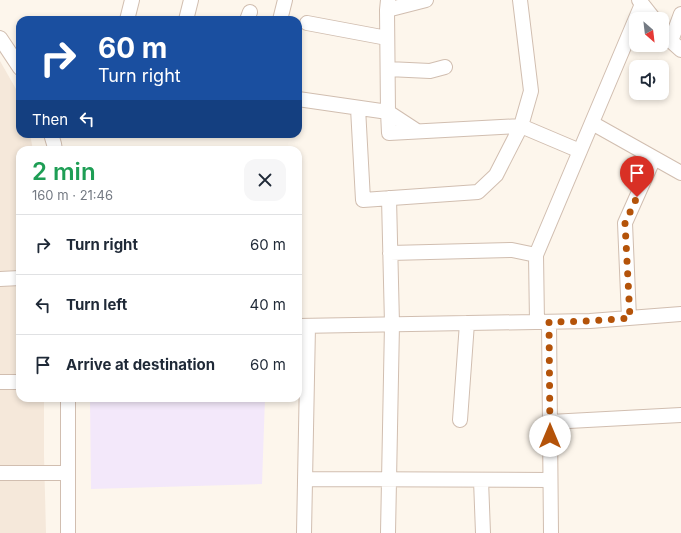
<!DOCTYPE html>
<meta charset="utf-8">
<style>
body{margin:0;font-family:Inter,sans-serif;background:#f6f6f7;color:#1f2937;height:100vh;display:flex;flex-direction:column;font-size:15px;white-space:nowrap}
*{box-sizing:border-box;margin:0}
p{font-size:13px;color:#747a83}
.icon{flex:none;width:22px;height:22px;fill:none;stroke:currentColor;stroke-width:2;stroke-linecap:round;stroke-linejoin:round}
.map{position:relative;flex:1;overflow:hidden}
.panel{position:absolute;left:16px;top:146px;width:286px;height:256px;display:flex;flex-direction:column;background:#fff;border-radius:12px;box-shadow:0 2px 6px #0003}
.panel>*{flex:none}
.guide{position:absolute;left:16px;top:16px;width:286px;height:122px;border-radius:12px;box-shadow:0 2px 6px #0003;background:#1a4fa0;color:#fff;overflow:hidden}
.needle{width:26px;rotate:152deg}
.buttons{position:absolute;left:629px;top:12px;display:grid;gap:8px}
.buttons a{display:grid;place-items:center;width:40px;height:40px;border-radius:8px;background:#fff;box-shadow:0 2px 6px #0003;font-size:20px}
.pin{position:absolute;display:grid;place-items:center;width:34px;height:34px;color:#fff;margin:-41px -17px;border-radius:50% 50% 50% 0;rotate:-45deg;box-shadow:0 0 4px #0007}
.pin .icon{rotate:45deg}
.me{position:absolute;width:44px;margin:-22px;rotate:0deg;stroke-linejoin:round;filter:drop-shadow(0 0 3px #0008)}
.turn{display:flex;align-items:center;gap:14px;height:84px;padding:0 16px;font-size:18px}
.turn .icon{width:52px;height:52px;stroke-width:2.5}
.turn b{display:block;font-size:28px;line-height:34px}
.then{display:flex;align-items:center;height:38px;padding:0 16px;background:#0003;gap:8px;font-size:15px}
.round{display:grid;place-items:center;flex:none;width:42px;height:42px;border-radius:12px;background:#f6f6f7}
.overview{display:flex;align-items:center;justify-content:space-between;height:68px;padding:0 16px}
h1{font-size:24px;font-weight:600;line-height:30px;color:#1e9e55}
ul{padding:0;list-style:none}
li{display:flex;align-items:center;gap:12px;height:60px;padding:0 16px;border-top:1px solid #e0e1e3}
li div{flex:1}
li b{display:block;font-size:15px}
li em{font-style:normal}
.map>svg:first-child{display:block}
</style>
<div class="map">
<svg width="681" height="533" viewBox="0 0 681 533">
<rect width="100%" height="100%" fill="#fdf6ec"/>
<path fill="#f5e8da" d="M 0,61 L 20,96 L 20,134 L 30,134 L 33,150 L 20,150 L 20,398 L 44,398 L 44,455 L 46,533 L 0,533 Z"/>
<path fill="#f3e8fa" d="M 90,398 L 265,398 L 262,484 L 91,489 Z"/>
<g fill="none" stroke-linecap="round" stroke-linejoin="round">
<g stroke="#d1beb0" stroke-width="16">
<path id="minor" d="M 520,0 L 531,91 L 521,126 L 580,151
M 639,0 L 654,19
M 387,10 L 426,0
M 127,20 L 132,0
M 186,20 L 191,0
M 247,20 L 250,12
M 280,20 L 285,0
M 307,23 L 387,38
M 662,29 L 671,41 L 681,50
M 0,38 L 20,68
M 671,41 L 681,14
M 388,69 L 430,71 L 445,67
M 298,99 L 388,112 L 417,131
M 358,108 L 363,200 L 478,192 L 496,175 L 521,126 L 389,133 L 388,112 L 387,10 L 388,0
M 592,123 L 681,173
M 51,134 L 54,144 L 55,150
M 390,253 L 512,250 L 536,255
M 0,279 L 20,278
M 629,318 L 625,223 L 654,158
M 537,322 L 536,255 L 642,4
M 549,322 L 551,533
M 298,326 L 590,321 L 681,314
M 0,382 L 20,382
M 460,420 L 467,323
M 550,422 L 681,415
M 0,473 L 68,473
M 305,479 L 550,480
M 481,480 L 483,533
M 68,533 L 68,398
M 304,533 L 308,326
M 388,533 L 392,324 L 389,198"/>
</g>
<use href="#minor" stroke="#fff" stroke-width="14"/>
</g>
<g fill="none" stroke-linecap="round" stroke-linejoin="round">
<path stroke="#b45309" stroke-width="7" stroke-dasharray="0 12.6" d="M 550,436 L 549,322 L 590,321 L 630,318 L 625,223 L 637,197"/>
</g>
</svg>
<div class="buttons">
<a><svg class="needle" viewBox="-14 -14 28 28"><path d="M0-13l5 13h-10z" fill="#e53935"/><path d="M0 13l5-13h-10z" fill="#747a83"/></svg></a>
<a><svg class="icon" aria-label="sound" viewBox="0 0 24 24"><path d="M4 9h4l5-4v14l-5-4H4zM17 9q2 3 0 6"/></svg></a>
</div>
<div class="pin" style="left:637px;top:197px;background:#d93025"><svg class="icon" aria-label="arrive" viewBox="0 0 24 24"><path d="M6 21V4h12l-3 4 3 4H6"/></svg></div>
<svg class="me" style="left:550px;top:436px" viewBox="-20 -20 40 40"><circle r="19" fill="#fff"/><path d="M0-13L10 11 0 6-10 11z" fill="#b45309"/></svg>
<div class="guide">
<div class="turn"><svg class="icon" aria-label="right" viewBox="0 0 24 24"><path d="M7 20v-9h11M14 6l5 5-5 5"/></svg><div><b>60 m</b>Turn right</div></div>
<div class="then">Then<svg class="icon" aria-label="left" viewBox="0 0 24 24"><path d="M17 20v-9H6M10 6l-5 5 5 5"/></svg></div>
</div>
<section class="panel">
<div class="overview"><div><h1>2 min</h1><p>160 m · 21:46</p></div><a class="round"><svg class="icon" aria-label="close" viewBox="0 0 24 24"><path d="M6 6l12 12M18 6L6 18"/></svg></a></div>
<ul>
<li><svg class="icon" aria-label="right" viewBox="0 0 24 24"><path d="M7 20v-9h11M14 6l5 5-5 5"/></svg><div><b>Turn right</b></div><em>60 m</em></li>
<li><svg class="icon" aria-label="left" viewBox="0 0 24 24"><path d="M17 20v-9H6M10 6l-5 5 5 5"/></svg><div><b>Turn left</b></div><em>40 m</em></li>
<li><svg class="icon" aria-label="arrive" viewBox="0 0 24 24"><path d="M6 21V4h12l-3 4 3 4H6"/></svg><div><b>Arrive at destination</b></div><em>60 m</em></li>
</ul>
</section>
</div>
